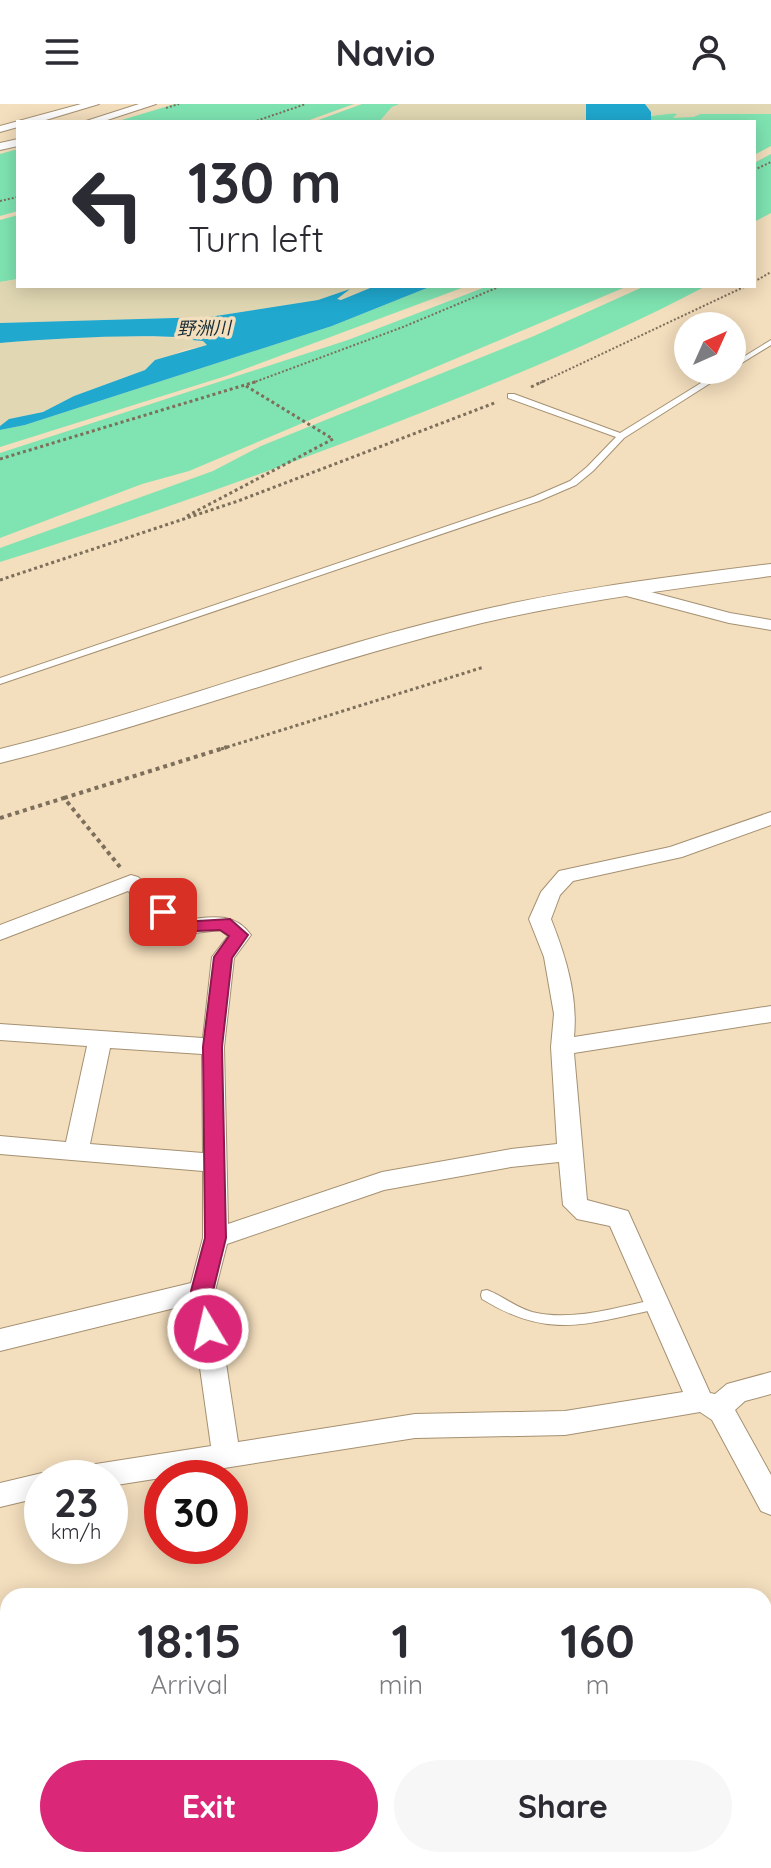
<!DOCTYPE html>
<meta charset="utf-8">
<style>
body{margin:0;font-family:Quicksand,"Noto Sans JP",sans-serif;background:#f7f7f7;color:#2b2b33;height:100vh;display:flex;flex-direction:column;font-size:30px;white-space:nowrap}
*{box-sizing:border-box;margin:0}
p{font-size:26px;color:#7c7c81}
.icon{flex:none;width:44px;height:44px;fill:none;stroke:currentColor;stroke-width:2;stroke-linecap:round;stroke-linejoin:round}
.map{position:relative;flex:1;overflow:hidden}
.panel{position:absolute;left:0px;top:1484px;width:772px;height:280px;display:flex;flex-direction:column;background:#fff;border-radius:24px 24px 0 0;box-shadow:0 4px 20px #0003}
.panel>*{flex:none}
.hud{position:absolute;left:16px;top:16px;width:740px;height:168px;border-radius:0px;box-shadow:0 4px 20px #0003;background:#fff;color:#2b2b33;overflow:hidden}
.needle{width:52px;rotate:45deg}
.buttons{position:absolute;left:674px;top:208px;display:grid;gap:16px}
.buttons a{display:grid;place-items:center;width:72px;height:72px;border-radius:50%;background:#fff;box-shadow:0 4px 20px #0003;font-size:40px}
.speed{position:absolute;left:24px;top:1356px;display:flex;gap:16px;font-size:40px;font-weight:700;text-align:center}
.speed>*{display:grid;place-content:center;width:104px;height:104px;border-radius:50%;background:#fff;box-shadow:0 4px 20px #0003;line-height:1}
.speed small{font-size:20px;font-weight:400}
.speed .limit{border:12px solid #d22;background:#fff;color:#111}
.pin{position:absolute;display:grid;place-items:center;width:68px;height:68px;color:#fff;margin:-34px;border-radius:16px;box-shadow:0 4px 12px #0006}
.me{position:absolute;width:88px;margin:-44px;rotate:351deg;stroke-linejoin:round;filter:drop-shadow(0 0 6px #0008)}
.turn{display:flex;align-items:center;gap:28px;height:168px;padding:0 40px;font-size:36px}
.turn .icon{width:104px;height:104px;stroke-width:2.5}
.turn b{display:block;font-size:56px;line-height:68px}
.eta{display:flex;justify-content:space-evenly;align-items:center;height:136px;text-align:center}
.eta b{font-size:48px;font-weight:700;line-height:56px}
.action{display:flex;gap:16px;margin-top:auto;padding:16px 40px}
.action a{flex:1;height:92px;border-radius:48px;background:#db2777;color:#fff;font-size:32px;font-weight:700;line-height:92px;text-align:center}
.action a+a{background:#f7f7f7;color:#2b2b33}
header{display:flex;justify-content:space-between;align-items:center;height:104px;padding:0 40px;background:#fff;font-size:36px;font-weight:700}
.map>svg:first-child{display:block}
</style>
<header><svg class="icon" aria-label="menu" viewBox="0 0 24 24"><path d="M4 6h16M4 12h16M4 18h16"/></svg>Navio<svg class="icon" aria-label="person" viewBox="0 0 24 24"><circle cx="12" cy="8" r="4"/><path d="M4 21q1-7 8-7t8 7"/></svg></header>
<div class="map">
<svg width="771" height="1764" viewBox="0 0 771 1764">
<rect width="100%" height="100%" fill="#f3debd"/>
<path fill="#7fe4b2" d="M 175,0 L 354,0 L 304,18 L 115,18 Z
M 362,0 L 400,0 L 392,3 L 379,18 L 313,18 Z
M 673,9 L 693,13 L 700,10 L 771,10 L 771,42 L 754,51 L 754,18 L 651,18 L 650,12 Z
M 18,45 L 18,107 L 0,112 L 0,50 Z
M 771,50 L 771,109 L 754,118 L 754,59 Z
M 18,111 L 18,175 L 0,178 L 0,116 Z
M 432,182 L 467,182 L 226,272 L 0,343 L 0,326 L 25,321 L 332,222 Z
M 488,182 L 628,182 L 189,367 L 142,380 L 0,434 L 0,349 L 348,236 Z
M 645,182 L 706,182 C 615,230 519,270 423,308 C 284,363 143,413 0,458 L 0,444 L 213,367 L 261,342 L 534,232 Z"/>
<path fill="#e1d8b3" d="M 400,0 L 586,0 L 586,18 L 379,18 L 392,3 Z
M 645,0 L 771,0 L 771,10 L 700,10 L 693,13 L 673,14 L 678,9 L 650,12 Z
M 18,175 L 18,182 L 375,182 L 341,196 L 336,195 L 347,186 L 318,196 L 209,213 L 0,219 L 0,178 Z
M 80,232 L 204,234 L 208,241 L 183,246 L 145,266 L 76,291 L 43,308 L 9,315 L 0,322 L 0,239 Z"/>
<path fill="#20a8cf" d="M 586,0 L 645,0 L 651,8 L 651,18 L 586,18 Z
M 375,182 L 432,182 L 332,222 L 25,321 L 0,326 L 0,322 L 9,315 L 43,308 L 74,292 L 145,266 L 155,256 L 207,241 L 203,237 L 192,236 L 197,234 C 130,230 65,234 0,239 L 0,219 L 209,213 L 318,196 L 350,185 L 337,195 L 341,196 Z"/>
<g fill="none" stroke-linecap="round" stroke-linejoin="round">
<g stroke="#a59172" stroke-width="2">
<path id="service" d="M 771,236 L 771,241 L 732,265 L 732,260 Z
M 722,266 L 731,266 L 624,334 L 593,367 L 576,381 L 539,397 L 0,580 L 0,574 L 533,393 L 570,377 L 587,363 L 616,333 L 508,294 L 508,290 L 514,290 L 620,329 Z
M 487,1186 C 503,1192 515,1203 532,1208 C 573,1218 617,1203 657,1195 L 662,1196 L 663,1200 L 662,1204 L 657,1205 C 586,1220 549,1236 482,1195 L 481,1191 L 482,1187 Z"/>
</g>
<g stroke="#a59172" stroke-width="2">
<path id="minor" d="M 81,0 L 99,0 L 39,18 L 18,18 L 18,23 L 0,28 L 0,22 Z
M 139,0 L 156,0 L 101,18 L 83,18 Z
M 18,35 L 18,42 L 0,46 L 0,39 Z
M 621,480 L 730,509 L 771,516 L 771,526 L 729,519 L 615,489 L 612,485 Z
M 771,708 L 771,721 L 682,753 L 573,777 L 560,791 L 551,815 C 566,853 578,892 574,933 L 771,902 L 771,918 L 574,949 L 587,1096 L 628,1107 L 710,1289 L 715,1290 L 727,1280 L 771,1268 L 771,1290 L 745,1297 L 735,1306 L 771,1371 L 771,1411 L 761,1407 L 712,1316 L 700,1308 L 565,1331 L 415,1334 L 110,1382 L 110,1374 L 69,1374 L 73,1365 L 83,1362 L 211,1342 L 191,1200 L 0,1247 L 0,1225 L 191,1179 L 203,1134 L 203,1067 L 0,1050 L 0,1032 L 66,1038 L 87,942 L 0,936 L 0,920 L 203,934 L 212,853 L 228,832 L 220,826 L 178,831 L 170,829 L 128,787 L 0,836 L 0,821 L 131,771 L 138,773 L 183,816 C 209,814 233,806 251,831 L 234,854 L 224,943 L 228,1120 L 382,1068 L 511,1045 L 557,1040 L 551,943 L 554,910 L 544,853 L 529,815 L 541,788 L 559,767 L 670,743 ZM 110,944 L 202,950 L 203,1049 L 90,1040 ZM 559,1058 L 563,1101 L 577,1115 L 610,1122 L 683,1288 L 565,1307 L 415,1310 L 238,1338 L 215,1187 L 227,1140 L 384,1086 L 511,1063 Z
M 42,1369 L 53,1374 L 42,1374 L 42,1393 L 0,1403 L 0,1379 Z
M 629,1756 L 661,1756 L 664,1764 L 630,1764 Z"/>
</g>
<g stroke="#a59172" stroke-width="2">
<path id="tertiary" d="M 771,460 L 771,472 C 665,486 558,499 454,526 C 301,565 153,621 0,659 L 0,645 C 147,609 289,554 436,517 C 546,488 658,474 771,460 Z"/>
</g>
<path stroke="#7d6f5b" stroke-width="2" stroke-dasharray="2 2" stroke-linecap="butt" d="M 166,4 L 179,0
M 253,18 L 306,0
M 754,66 L 771,58
M 0,97 L 18,93
M 754,178 L 771,168
M 252,279 L 403,223 L 501,182
M 540,279 L 746,182"/>
<path stroke="#7d6f5b" stroke-width="3" stroke-dasharray="3 3" stroke-linecap="butt" d="M 531,283 L 544,277
M 0,355 L 258,277
M 187,412 L 333,335 L 246,282
M 0,476 L 238,397 L 497,298
M 221,645 L 484,563"/>
<path stroke="#7d6f5b" stroke-width="4" stroke-dasharray="4 4" stroke-linecap="butt" d="M 64,694 L 227,643
M 0,714 L 64,694 L 120,763"/>
<use href="#service" fill="#fff" fill-rule="evenodd"/>
<use href="#minor" fill="#fff" fill-rule="evenodd"/>
<use href="#tertiary" fill="#fff" fill-rule="evenodd"/>
</g>
<path fill="#db2777" stroke="#8e194d" stroke-width="2" d="M 163,803 L 182,818 L 230,815 L 248,831 L 232,854 L 222,943 L 226,1134 L 213,1187 L 219,1225 L 216,1232 L 208,1234 L 201,1232 L 191,1187 L 205,1134 L 203,943 L 214,853 L 229,832 L 220,826 L 172,828 L 154,808 Z"/>
<g text-anchor="middle" dominant-baseline="central" stroke-width="7" stroke-linejoin="round" paint-order="stroke">
<g font-size="18" font-style="italic" fill="#182d35" stroke="#f3debd">
<text transform="translate(204 224) rotate(-1)">野洲川</text>
</g>
</g>
</svg>
<div class="buttons">
<a><svg class="needle" viewBox="-14 -14 28 28"><path d="M0-13l5 13h-10z" fill="#e53935"/><path d="M0 13l5-13h-10z" fill="#7c7c81"/></svg></a>
</div>
<div class="speed"><div>23<small>km/h</small></div><div class="limit">30</div></div>
<div class="pin" style="left:163px;top:808px;background:#d93025"><svg class="icon" aria-label="arrive" viewBox="0 0 24 24"><path d="M6 21V4h12l-3 4 3 4H6"/></svg></div>
<svg class="me" style="left:208px;top:1225px" viewBox="-20 -20 40 40"><circle r="17" fill="#db2777" stroke="#fff" stroke-width="3"/><path d="M0-11L8 9 0 5-8 9z" fill="#fff"/></svg>
<div class="hud">
<div class="turn"><svg class="icon" aria-label="left" viewBox="0 0 24 24"><path d="M17 20v-9H6M10 6l-5 5 5 5"/></svg><div><b>130 m</b>Turn left</div></div>
</div>
<section class="panel">
<div class="eta">
<div><b>18:15</b><p>Arrival</p></div>
<div><b>1</b><p>min</p></div>
<div><b>160</b><p>m</p></div>
</div>
<div class="action"><a>Exit</a><a>Share</a></div>
</section>
</div>
